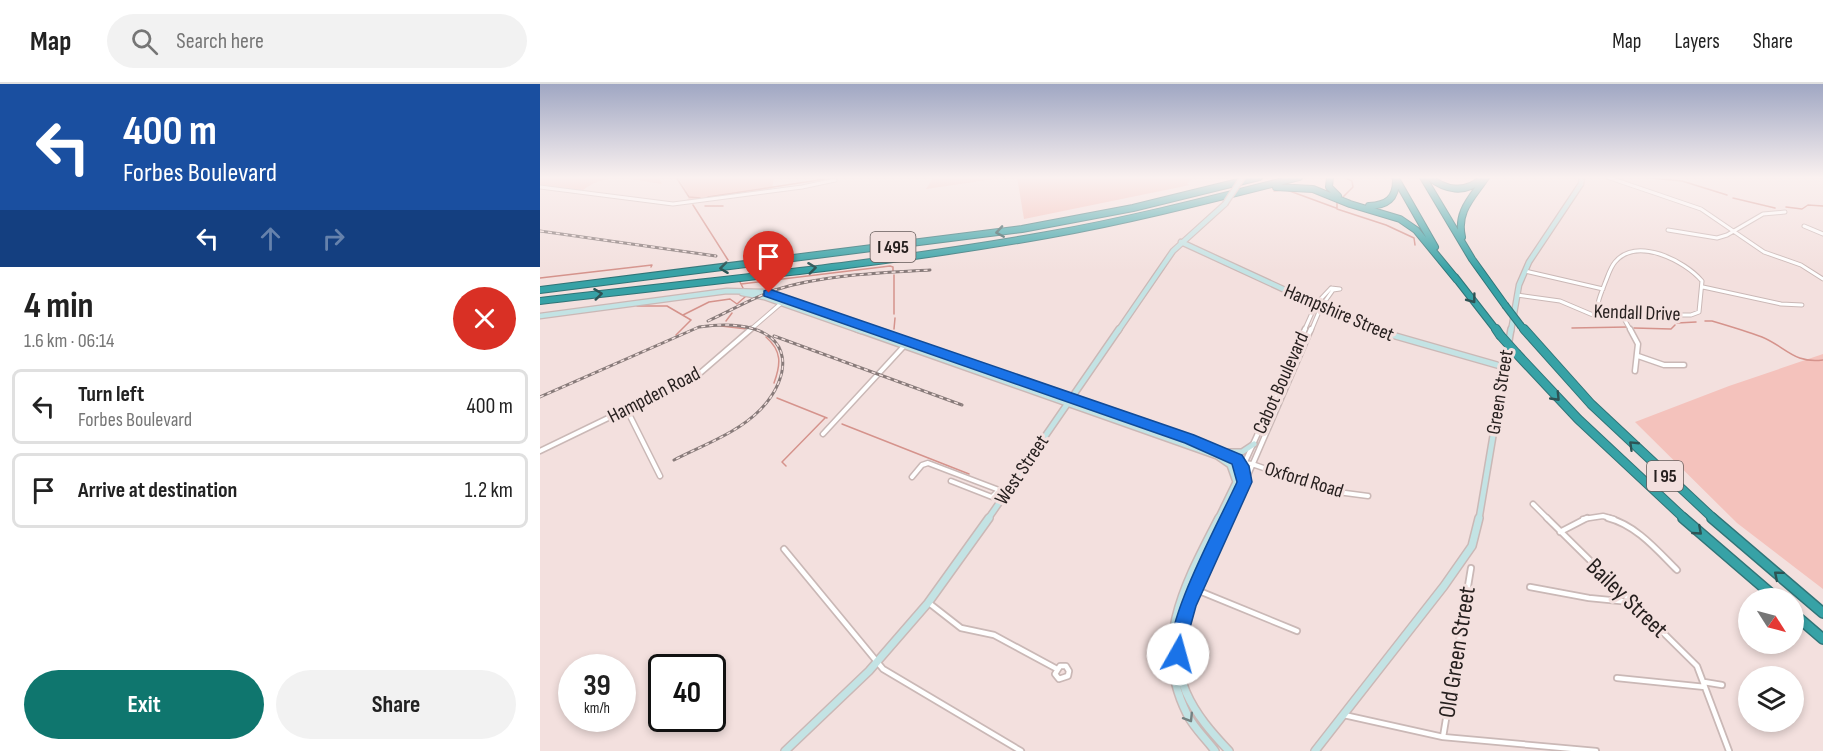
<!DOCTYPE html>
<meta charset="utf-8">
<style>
body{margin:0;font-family:"Sofia Sans Condensed",sans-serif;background:#f2f2f2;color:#222;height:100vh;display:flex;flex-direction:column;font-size:22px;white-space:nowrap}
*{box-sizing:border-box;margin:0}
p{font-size:20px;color:#767676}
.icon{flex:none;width:33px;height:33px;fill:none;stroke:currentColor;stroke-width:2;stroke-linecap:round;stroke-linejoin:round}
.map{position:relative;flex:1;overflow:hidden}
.panel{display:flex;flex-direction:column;background:#fff;width:540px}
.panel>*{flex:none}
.top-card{background:#1a4fa0;color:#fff;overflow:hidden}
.needle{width:39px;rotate:126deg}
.tools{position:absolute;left:1198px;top:504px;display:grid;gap:12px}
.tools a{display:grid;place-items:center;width:66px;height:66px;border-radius:50%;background:#fff;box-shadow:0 3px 9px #0003;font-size:30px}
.speed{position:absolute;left:18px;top:570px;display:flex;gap:12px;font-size:30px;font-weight:700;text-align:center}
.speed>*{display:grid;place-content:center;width:78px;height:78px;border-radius:50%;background:#fff;box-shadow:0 3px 9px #0003;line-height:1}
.speed small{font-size:15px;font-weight:400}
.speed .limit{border:3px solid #111;border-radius:9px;background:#fff;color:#111}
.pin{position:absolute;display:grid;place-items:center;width:51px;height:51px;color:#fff;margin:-62px -26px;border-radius:50% 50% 50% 0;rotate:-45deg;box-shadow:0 0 6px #0007}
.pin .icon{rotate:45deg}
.me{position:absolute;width:66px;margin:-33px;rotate:7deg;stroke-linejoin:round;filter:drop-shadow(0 0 4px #0008)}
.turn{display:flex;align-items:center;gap:21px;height:126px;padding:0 24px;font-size:27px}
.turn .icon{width:78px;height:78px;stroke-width:2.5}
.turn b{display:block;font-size:42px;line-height:51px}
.lanes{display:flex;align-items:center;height:57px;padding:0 24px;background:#0003;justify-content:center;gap:30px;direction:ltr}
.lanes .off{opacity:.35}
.round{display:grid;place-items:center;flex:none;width:63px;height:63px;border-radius:32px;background:#f2f2f2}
.overview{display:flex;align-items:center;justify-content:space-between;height:102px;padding:0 24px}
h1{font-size:36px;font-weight:700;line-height:45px}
.primary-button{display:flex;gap:12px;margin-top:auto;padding:12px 24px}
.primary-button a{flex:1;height:69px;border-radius:36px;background:#0f766e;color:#fff;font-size:24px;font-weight:700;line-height:69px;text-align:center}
.primary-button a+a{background:#f2f2f2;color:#222}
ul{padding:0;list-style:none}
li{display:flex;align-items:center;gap:18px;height:75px;margin:0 12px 9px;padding:0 12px;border:3px solid #e0e0e0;border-radius:9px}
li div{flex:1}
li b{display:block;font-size:22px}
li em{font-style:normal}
header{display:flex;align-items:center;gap:36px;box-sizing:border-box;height:84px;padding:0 30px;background:#fff;border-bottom:2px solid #e0e0e0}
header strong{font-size:28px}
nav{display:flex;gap:33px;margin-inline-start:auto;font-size:21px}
.search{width:420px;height:54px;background:#f2f2f2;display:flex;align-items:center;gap:15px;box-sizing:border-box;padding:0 21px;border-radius:33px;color:#767676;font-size:22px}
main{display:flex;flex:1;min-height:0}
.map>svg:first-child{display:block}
</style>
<header>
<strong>Map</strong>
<div class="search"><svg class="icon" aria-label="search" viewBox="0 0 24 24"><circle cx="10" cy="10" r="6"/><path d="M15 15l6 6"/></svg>Search here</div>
<nav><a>Map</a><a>Layers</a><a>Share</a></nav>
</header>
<main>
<section class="panel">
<div class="top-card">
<div class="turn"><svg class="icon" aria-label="left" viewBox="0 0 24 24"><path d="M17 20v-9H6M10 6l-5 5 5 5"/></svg><div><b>400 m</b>Forbes Boulevard</div></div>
<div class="lanes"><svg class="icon" aria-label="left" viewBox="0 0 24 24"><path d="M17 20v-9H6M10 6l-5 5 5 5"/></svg><svg class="icon off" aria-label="ahead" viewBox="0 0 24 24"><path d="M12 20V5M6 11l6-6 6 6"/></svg><svg class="icon off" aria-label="right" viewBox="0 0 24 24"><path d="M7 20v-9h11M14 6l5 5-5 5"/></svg></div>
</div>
<div class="overview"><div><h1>4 min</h1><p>1.6 km · 06:14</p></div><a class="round" style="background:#d93025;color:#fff"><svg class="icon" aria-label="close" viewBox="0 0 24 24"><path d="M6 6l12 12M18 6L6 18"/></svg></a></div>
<ul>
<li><svg class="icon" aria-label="left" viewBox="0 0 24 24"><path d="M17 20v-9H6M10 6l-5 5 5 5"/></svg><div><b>Turn left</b><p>Forbes Boulevard</p></div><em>400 m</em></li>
<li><svg class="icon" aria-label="arrive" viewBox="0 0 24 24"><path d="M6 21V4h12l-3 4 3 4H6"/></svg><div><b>Arrive at destination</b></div><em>1.2 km</em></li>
</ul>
<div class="primary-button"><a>Exit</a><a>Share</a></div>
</section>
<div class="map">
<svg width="1283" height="667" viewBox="0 0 1283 667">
<rect width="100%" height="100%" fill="#f3e0de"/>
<path fill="#f4c2bc" d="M 0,93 L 118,93 L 122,100 C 92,96 69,87 43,106 L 0,101 Z
M 138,93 L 234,93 L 232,105 L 146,117 L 150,113 Z
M 394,93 L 468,93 L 386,105 Z
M 477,93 L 653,93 L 647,100 L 650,101 L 484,135 Z
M 1283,270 L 1283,505 L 1197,439 L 1095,338 L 1189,302 Z"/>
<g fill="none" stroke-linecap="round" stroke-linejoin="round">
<path stroke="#d5938c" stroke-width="1.5" d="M 136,93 L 149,113 L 160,114
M 676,93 L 686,94
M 1101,93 L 1142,97 L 1187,111
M 747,106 L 796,124
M 734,107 L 743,106
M 168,113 L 285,95
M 803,113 L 813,103 L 812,97 L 804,93
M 1193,114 L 1235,124
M 797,118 L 797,125 L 846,141 L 874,154 L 875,161
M 153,121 L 188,176
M 165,122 L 183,122
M 1246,123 L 1262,125 L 1268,121 L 1283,122
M 354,191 L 354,230
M 0,194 L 112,181 L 111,183
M 200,198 L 203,204
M 201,200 L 350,182 L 353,183 L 353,187
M 97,222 L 127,222 L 151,236 L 136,251
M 143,231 L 169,218 L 190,215 L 197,220 L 205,213
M 186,237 L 192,229
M 1165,237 L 1172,237 C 1189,242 1206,247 1222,253 C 1246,263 1254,280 1283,276
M 1137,239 L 1156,238
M 183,241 L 181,242 L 207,245
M 1032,244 L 1087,243
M 1094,244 L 1131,245 L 1135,241
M 354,245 L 355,234
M 226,253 C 242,267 241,280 234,299
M 237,314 L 287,334
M 302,340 L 429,390
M 246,382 L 242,378 L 285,334"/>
<g stroke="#cab8b6" stroke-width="5">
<path id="street-far2" d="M 1067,93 L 1161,125 L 1224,168 L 1261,181 L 1283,195
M 0,103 L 133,120 L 262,103 L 295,96
M 1264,142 L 1283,150
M 1128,146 L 1177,154 L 1187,151 L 1223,130 L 1245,128
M 985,187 L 1063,205
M 1163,203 L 1241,220 L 1262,221
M 791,204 L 800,205 L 793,206 Z
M 977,211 L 1020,217 L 1053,231 L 1151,231 L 1159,228 L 1162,197 C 1145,177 1097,152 1075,178 C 1070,184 1068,192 1065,199 C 1061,210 1056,219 1058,231
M 1083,233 L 1091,247
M 209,247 L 246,215
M 764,247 L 776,220 L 791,204
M 771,247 L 781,223 L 793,206"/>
</g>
<g stroke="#cab8b6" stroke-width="7">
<path id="street-far1" d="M 1090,245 L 1098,260 L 1095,287
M 1098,272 L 1124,281 L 1144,281
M 87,326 L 120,392
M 283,350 L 365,261
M 0,367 L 159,290 L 211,245
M 688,377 L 712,380 L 790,407 L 828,412
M 372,393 L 382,381 L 388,379 L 459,406 L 452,413 L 411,397
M 696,398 L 765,245
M 705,398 L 771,245
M 993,420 L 1008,435
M 1043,435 L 1063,432 L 1074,435"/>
</g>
<g stroke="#cab8b6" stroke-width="8">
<path id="street" d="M 1007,434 L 1157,582 L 1189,667
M 1068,434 C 1096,441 1117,466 1137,486
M 1020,448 L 1047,434
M 244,465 L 343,585 L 481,667
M 647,502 L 757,547
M 990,503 L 1049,514 L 1090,518
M 389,519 L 421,544 L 454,551 L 517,585
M 520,582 L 526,582 L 529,587 L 528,592 L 519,595 L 515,590 Z
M 1077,594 L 1165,603
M 1164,598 L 1182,601
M 804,631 L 903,653 L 1056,667
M 903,653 L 931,484"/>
</g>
<g stroke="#cab8b6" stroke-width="7">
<path id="secondary-far2" d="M 641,158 L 834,247
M 202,209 L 224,213 L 321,247
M 0,232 L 187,207 L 224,208 L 335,247
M 578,247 L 633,167 L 685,120
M 971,247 L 979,201 L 989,178 L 1041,100 L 1042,93"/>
</g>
<g stroke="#cab8b6" stroke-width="8">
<path id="secondary-far1" d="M 317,245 L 677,372 L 690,381 L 696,398 L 678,435
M 331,245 L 691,371 C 715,395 700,409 688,435
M 831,245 L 964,283
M 688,368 L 702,368 L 714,360
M 448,435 L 579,245
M 939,435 L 971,245"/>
</g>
<g stroke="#cab8b6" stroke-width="10">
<path id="secondary" d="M 688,434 C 665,484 621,550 646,608 C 656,631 672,649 689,667
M 245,667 L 329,587 L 388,519 L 449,434
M 675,667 C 666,655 653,643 647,630 C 611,559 646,498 679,434
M 775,667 L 904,502 L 932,462 L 939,434"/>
</g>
<g stroke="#317477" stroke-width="8">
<path id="highway-far2" d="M 790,93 L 789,103 L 798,112
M 855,93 L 895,163
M 883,93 L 932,175 L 965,221
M 889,93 C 905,106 925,110 941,95
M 736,103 L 773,105 L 810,120 L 860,135 L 876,146 L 917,196
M 829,122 C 847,121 856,115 856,96
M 922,153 C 916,127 933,113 946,93
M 915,193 L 957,247
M 0,206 L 482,145 L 593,124 L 719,93
M 0,217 C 169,197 339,181 507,151 C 592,136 676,114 759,93
M 981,242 L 985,247"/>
</g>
<g stroke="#317477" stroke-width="10">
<path id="highway-far1" d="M 956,245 L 960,251
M 984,245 L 1051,320 L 1174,435
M 977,270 L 1038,335 L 1145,435"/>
</g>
<g stroke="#317477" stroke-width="12">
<path id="highway" d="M 1143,434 L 1236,514
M 1172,434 L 1283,529
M 1254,530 L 1283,555"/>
</g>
<use href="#street-far2" stroke="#fff" stroke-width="3"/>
<use href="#street-far1" stroke="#fff" stroke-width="4"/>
<use href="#street" stroke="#fff" stroke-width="4.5"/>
<use href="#secondary-far2" stroke="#c3e3e4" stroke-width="4.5"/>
<use href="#secondary-far1" stroke="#c3e3e4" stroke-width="5"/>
<use href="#secondary" stroke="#c3e3e4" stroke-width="7"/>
<use href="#highway-far2" stroke="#37a2a6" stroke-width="6"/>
<use href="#highway-far1" stroke="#37a2a6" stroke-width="8"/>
<use href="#highway" stroke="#37a2a6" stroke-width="9"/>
<g stroke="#887b7a" stroke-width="3">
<path id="rail" d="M 0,147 L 176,172
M 168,237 C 190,227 212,214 235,206 C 282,191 340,189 390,186
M 234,252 L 422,321
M 0,313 L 159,243 C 173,241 186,240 200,242 C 254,249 252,292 221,325 C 198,349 163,361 134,376"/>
</g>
<use href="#rail" stroke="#f3e0de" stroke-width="1.5" stroke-dasharray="4" stroke-linecap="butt"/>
<g stroke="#cab8b6" stroke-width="7" stroke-linecap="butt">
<path id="secondary-bridge" d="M 685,120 L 703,93"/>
</g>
<g stroke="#317477" stroke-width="8" stroke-linecap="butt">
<path id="highway-bridge-far1" d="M 965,221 L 981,242"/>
</g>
<g stroke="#317477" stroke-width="10" stroke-linecap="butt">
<path id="highway-bridge" d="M 960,251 L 977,270"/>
</g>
<use href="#secondary-bridge" stroke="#c3e3e4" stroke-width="4.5"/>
<use href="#highway-bridge-far1" stroke="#37a2a6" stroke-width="6"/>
<use href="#highway-bridge" stroke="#37a2a6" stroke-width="8"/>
</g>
<defs><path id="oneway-chevron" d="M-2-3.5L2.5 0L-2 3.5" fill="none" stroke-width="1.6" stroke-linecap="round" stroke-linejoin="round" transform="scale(1.5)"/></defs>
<g stroke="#2d5455">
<use href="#oneway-chevron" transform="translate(460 148) rotate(171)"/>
<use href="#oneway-chevron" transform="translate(184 184) rotate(173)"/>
<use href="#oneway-chevron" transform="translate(272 184) rotate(-7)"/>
<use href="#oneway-chevron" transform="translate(58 210) rotate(-7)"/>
<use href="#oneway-chevron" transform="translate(932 215) rotate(53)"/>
<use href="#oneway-chevron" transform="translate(1016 313) rotate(46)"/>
<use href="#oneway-chevron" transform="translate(1093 361) rotate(-136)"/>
<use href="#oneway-chevron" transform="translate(1158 447) rotate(41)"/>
<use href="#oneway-chevron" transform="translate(1238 491) rotate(-140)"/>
</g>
<use stroke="#758282" href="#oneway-chevron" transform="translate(649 634) rotate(58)"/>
<linearGradient id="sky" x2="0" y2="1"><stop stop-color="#a0a7c3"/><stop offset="0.5" stop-color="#faf1f0"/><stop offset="1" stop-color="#faf1f0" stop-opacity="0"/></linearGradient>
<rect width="1283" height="187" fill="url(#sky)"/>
<path fill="#1a73e8" stroke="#114b97" stroke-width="1.5" d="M 229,205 L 654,351 L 702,371 L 709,382 L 712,398 L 656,522 L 648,551 L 644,577 L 638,579 L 632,577 C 619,545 682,432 697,398 L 692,380 L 645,359 L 224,212 L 224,207 Z"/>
<g text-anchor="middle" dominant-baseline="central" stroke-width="6" stroke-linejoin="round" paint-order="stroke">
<g fill="#f3e0de" stroke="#645a58" stroke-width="1.5">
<rect x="330.5" y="148" width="45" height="30" rx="4.5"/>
<rect x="1107" y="377" width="36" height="30" rx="4.5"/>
</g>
<g font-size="18" font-weight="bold" fill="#27201f">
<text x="353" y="163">I 495</text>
<text x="1125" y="392">I 95</text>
</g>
<g font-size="20" fill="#27201f" stroke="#f3e0de">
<text transform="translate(799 229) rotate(23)">Hampshire Street</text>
<text transform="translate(1097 229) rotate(2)">Kendall Drive</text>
<text transform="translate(741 299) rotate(-66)">Cabot Boulevard</text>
<text transform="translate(960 308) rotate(-81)">Green Street</text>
<text transform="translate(114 311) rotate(-27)">Hampden Road</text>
<text transform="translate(482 386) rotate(-56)">West Street</text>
<text transform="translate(764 396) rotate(17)">Oxford Road</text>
</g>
<g font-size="24" fill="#27201f" stroke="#f3e0de">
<text transform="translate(1087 514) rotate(44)">Bailey Street</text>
<text transform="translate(917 568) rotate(-81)">Old Green Street</text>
</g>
</g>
</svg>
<div class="tools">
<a><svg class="needle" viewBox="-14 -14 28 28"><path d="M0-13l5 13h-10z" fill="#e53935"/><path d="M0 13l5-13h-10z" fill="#767676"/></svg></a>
<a><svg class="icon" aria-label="layers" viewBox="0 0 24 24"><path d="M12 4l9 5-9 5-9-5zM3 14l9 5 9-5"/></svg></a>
</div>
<div class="speed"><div>39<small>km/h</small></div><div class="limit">40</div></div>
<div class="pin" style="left:229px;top:209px;background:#d93025"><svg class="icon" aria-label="arrive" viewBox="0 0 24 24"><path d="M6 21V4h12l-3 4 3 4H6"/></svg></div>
<svg class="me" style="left:638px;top:570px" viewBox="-20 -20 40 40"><circle r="19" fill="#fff"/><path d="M0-13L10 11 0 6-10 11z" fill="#1a73e8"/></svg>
</div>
</main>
